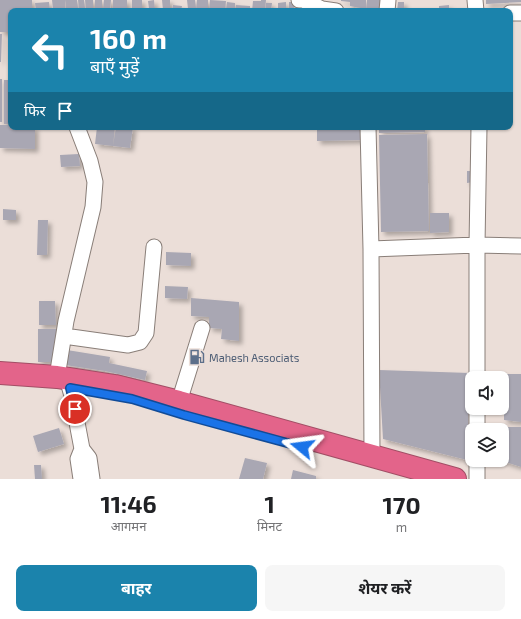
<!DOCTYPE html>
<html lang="hi">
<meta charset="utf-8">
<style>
body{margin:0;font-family:"Exo 2","Noto Sans Devanagari",sans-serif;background:#f6f6f6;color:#202124;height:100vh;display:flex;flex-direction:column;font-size:15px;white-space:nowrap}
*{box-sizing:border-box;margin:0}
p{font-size:13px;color:#757577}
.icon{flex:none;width:22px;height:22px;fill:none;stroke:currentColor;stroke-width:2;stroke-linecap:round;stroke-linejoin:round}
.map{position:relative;height:479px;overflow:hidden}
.drawer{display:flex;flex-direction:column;background:#fff;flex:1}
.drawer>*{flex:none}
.banner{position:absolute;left:8px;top:8px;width:505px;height:122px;border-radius:8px;box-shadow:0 1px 3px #0004;background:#1b83ac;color:#fff;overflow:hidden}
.fabs{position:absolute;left:465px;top:371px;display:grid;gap:8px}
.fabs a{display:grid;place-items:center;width:44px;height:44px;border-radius:8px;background:#fff;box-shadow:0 1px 3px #0004;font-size:20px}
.pin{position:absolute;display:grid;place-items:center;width:34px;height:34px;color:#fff;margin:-17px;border:2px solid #fff;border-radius:50%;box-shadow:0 1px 4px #0007}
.me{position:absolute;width:44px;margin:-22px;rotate:286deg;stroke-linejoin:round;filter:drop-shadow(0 0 3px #0008)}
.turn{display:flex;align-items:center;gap:14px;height:84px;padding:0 16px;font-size:18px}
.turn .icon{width:52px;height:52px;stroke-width:2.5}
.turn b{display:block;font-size:28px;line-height:34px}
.then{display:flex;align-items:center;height:38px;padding:0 16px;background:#0003;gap:8px;font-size:15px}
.eta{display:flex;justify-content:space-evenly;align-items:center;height:68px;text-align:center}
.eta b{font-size:24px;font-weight:700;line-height:28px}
.action{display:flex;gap:8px;margin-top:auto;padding:8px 16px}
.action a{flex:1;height:46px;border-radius:8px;background:#1b83ac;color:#fff;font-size:16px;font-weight:700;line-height:46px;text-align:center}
.action a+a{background:#f6f6f6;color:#202124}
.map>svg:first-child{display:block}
</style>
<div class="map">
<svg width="521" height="479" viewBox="0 0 521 479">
<defs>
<filter id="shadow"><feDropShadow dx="3.5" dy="3.5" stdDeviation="2" flood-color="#0004"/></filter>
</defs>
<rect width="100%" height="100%" fill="#ebded8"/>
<path fill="#a9a7b3" filter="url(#shadow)" d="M 0,0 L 32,0 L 32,11 L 11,11 L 11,32 L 0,32 Z
M 52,0 L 65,0 L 65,8 L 53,9 Z
M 65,0 L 77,0 L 78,8 L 66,9 Z
M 78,0 L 84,0 L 85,8 L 79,9 Z
M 85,0 L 93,0 L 93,8 L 86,9 Z
M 95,0 L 102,0 L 102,9 L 95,9 Z
M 104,0 L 111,0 L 110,10 L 103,9 Z
M 113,0 L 127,0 L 127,8 L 113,9 Z
M 132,0 L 142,0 L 142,8 L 132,8 Z
M 154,0 L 155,9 L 149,9 L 148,1 Z
M 162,0 L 170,0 L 170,9 L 163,10 Z
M 187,0 L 195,0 L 196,8 L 188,9 Z
M 197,0 L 208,0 L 208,11 L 196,11 Z
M 210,0 L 226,1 L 225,11 L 209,11 Z
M 261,0 L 266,0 L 265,11 L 252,11 L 253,1 L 261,1 Z
M 341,0 L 359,0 L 359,5 L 359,0 L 366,0 L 366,9 L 350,6 L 350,2 L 341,1 Z
M 367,0 L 386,0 L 385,11 L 366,11 Z
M 486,0 L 521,0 L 521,2 L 486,4 Z
M 49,2 L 50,10 L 36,11 L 35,3 Z
M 227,2 L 235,3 L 235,11 L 226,11 Z
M 286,2 L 286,11 L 278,11 L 278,3 Z
M 289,2 L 294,2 L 294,11 L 289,11 Z
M 398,2 L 404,2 L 404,11 L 397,11 Z
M 266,3 L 272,3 L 271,11 L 266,11 Z
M 173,5 L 182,6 L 181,11 L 172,11 Z
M 236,5 L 250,6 L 250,11 L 236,11 Z
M 449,5 L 449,11 L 439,11 L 439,6 Z
M 0,34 L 2,34 L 1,62 L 0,62 Z
M 0,79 L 2,79 L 2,122 L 0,122 Z
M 4,80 L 11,80 L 11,124 L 4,124 Z
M 0,125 L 11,125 L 11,127 L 35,127 L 35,149 L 0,148 Z
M 97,127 L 115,127 L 113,146 L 95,144 Z
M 116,127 L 133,127 L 130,148 L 113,146 Z
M 317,127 L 363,127 L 364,140 L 317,141 Z
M 379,127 L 425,127 L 425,132 L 379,133 Z
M 427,134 L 429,231 L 381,232 L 379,135 Z
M 79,154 L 80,166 L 61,167 L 60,155 Z
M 467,171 L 474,171 L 474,182 L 467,183 Z
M 3,209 L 16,210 L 16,220 L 3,220 Z
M 430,213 L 449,213 L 449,232 L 430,233 Z
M 38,220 L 48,220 L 47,255 L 37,255 Z
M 166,252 L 191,253 L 191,266 L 166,265 Z
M 165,286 L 188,287 L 187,299 L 165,298 Z
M 191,298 L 239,302 L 239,341 L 221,339 L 222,329 L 209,328 L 209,317 L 191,316 Z
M 39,301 L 55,301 L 56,325 L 39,325 Z
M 38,329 L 57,329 L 57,362 L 38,362 Z
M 67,350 L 110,357 L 109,363 L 147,371 L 145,380 L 105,371 L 65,365 Z
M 379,370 L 470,373 L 467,460 L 383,439 Z
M 490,374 L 521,374 L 521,422 L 504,420 L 504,406 L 502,406 L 502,378 L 490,378 Z
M 491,427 L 521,427 L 521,467 L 499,460 L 502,460 L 502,430 L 491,430 Z
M 59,428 L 64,444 L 38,452 L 33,436 Z
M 245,458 L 267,463 L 263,479 L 239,479 Z
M 34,465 L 41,465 L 42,479 L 35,479 Z
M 293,470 L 316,476 L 316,479 L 291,479 Z"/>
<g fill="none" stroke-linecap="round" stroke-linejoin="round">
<g stroke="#897e78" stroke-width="17">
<path id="minor" d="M 299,0 L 303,0 L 322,9 L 336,11
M 475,0 L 476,11
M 387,11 L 388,0
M 510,13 L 521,13
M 368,127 L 371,249 L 477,245 L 521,246
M 371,249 L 372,456
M 64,336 L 128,345 L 140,342 L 146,333 L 154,247
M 57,377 L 66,321 L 93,207 L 95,182 L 90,161 L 77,127
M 67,378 L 72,396 L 82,449 L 89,458 L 92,479
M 477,378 L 477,245 L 479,127
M 179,402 L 202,328
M 477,408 L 477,430
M 477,460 L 477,479
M 81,479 L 78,459 L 82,449"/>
</g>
<g stroke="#a24e65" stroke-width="24">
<path id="highway" d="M 0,373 L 57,377 L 115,386 L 179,402 L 455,479"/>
</g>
<use href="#minor" stroke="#fff" stroke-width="15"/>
<use href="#highway" stroke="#e3648a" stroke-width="22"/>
</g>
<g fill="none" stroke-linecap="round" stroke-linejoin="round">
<g stroke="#114b97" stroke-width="10">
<path id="route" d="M 75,409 L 70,388 L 132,399 L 184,415 L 302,447"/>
</g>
<use href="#route" stroke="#1a73e8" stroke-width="7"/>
</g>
<defs>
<g id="fuel-bare" transform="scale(1.2)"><path d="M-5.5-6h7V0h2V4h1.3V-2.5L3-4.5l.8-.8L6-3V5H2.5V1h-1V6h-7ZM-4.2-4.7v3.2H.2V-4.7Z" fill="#5c6f8a" stroke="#ebded8" stroke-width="2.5" paint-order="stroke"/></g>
</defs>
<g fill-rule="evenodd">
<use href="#fuel-bare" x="197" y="357"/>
</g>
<g text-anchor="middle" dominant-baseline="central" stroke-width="3" stroke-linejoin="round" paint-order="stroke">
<g font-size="11" fill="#4e5e75" stroke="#ebded8" text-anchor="start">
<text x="209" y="357">Mahesh Associats</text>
</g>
</g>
</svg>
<div class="fabs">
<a><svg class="icon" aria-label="sound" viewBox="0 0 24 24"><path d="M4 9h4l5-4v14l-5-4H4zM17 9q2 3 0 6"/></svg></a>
<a><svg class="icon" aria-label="layers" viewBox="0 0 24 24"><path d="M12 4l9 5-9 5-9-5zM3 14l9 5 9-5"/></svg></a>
</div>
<div class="pin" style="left:75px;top:409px;background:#d93025"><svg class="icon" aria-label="arrive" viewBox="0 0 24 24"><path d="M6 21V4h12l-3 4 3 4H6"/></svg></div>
<svg class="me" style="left:302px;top:447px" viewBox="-20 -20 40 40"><path d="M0-17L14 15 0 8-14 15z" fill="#1a73e8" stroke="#fff" stroke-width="4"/></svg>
<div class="banner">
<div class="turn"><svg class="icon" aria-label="left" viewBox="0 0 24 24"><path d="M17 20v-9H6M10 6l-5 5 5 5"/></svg><div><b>160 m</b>बाएँ मुड़ें</div></div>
<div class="then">फिर<svg class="icon" aria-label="arrive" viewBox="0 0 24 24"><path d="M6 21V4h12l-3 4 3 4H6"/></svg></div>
</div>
</div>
<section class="drawer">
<div class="eta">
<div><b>11:46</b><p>आगमन</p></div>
<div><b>1</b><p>मिनट</p></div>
<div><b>170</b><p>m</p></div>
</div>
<div class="action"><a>बाहर</a><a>शेयर करें</a></div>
</section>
